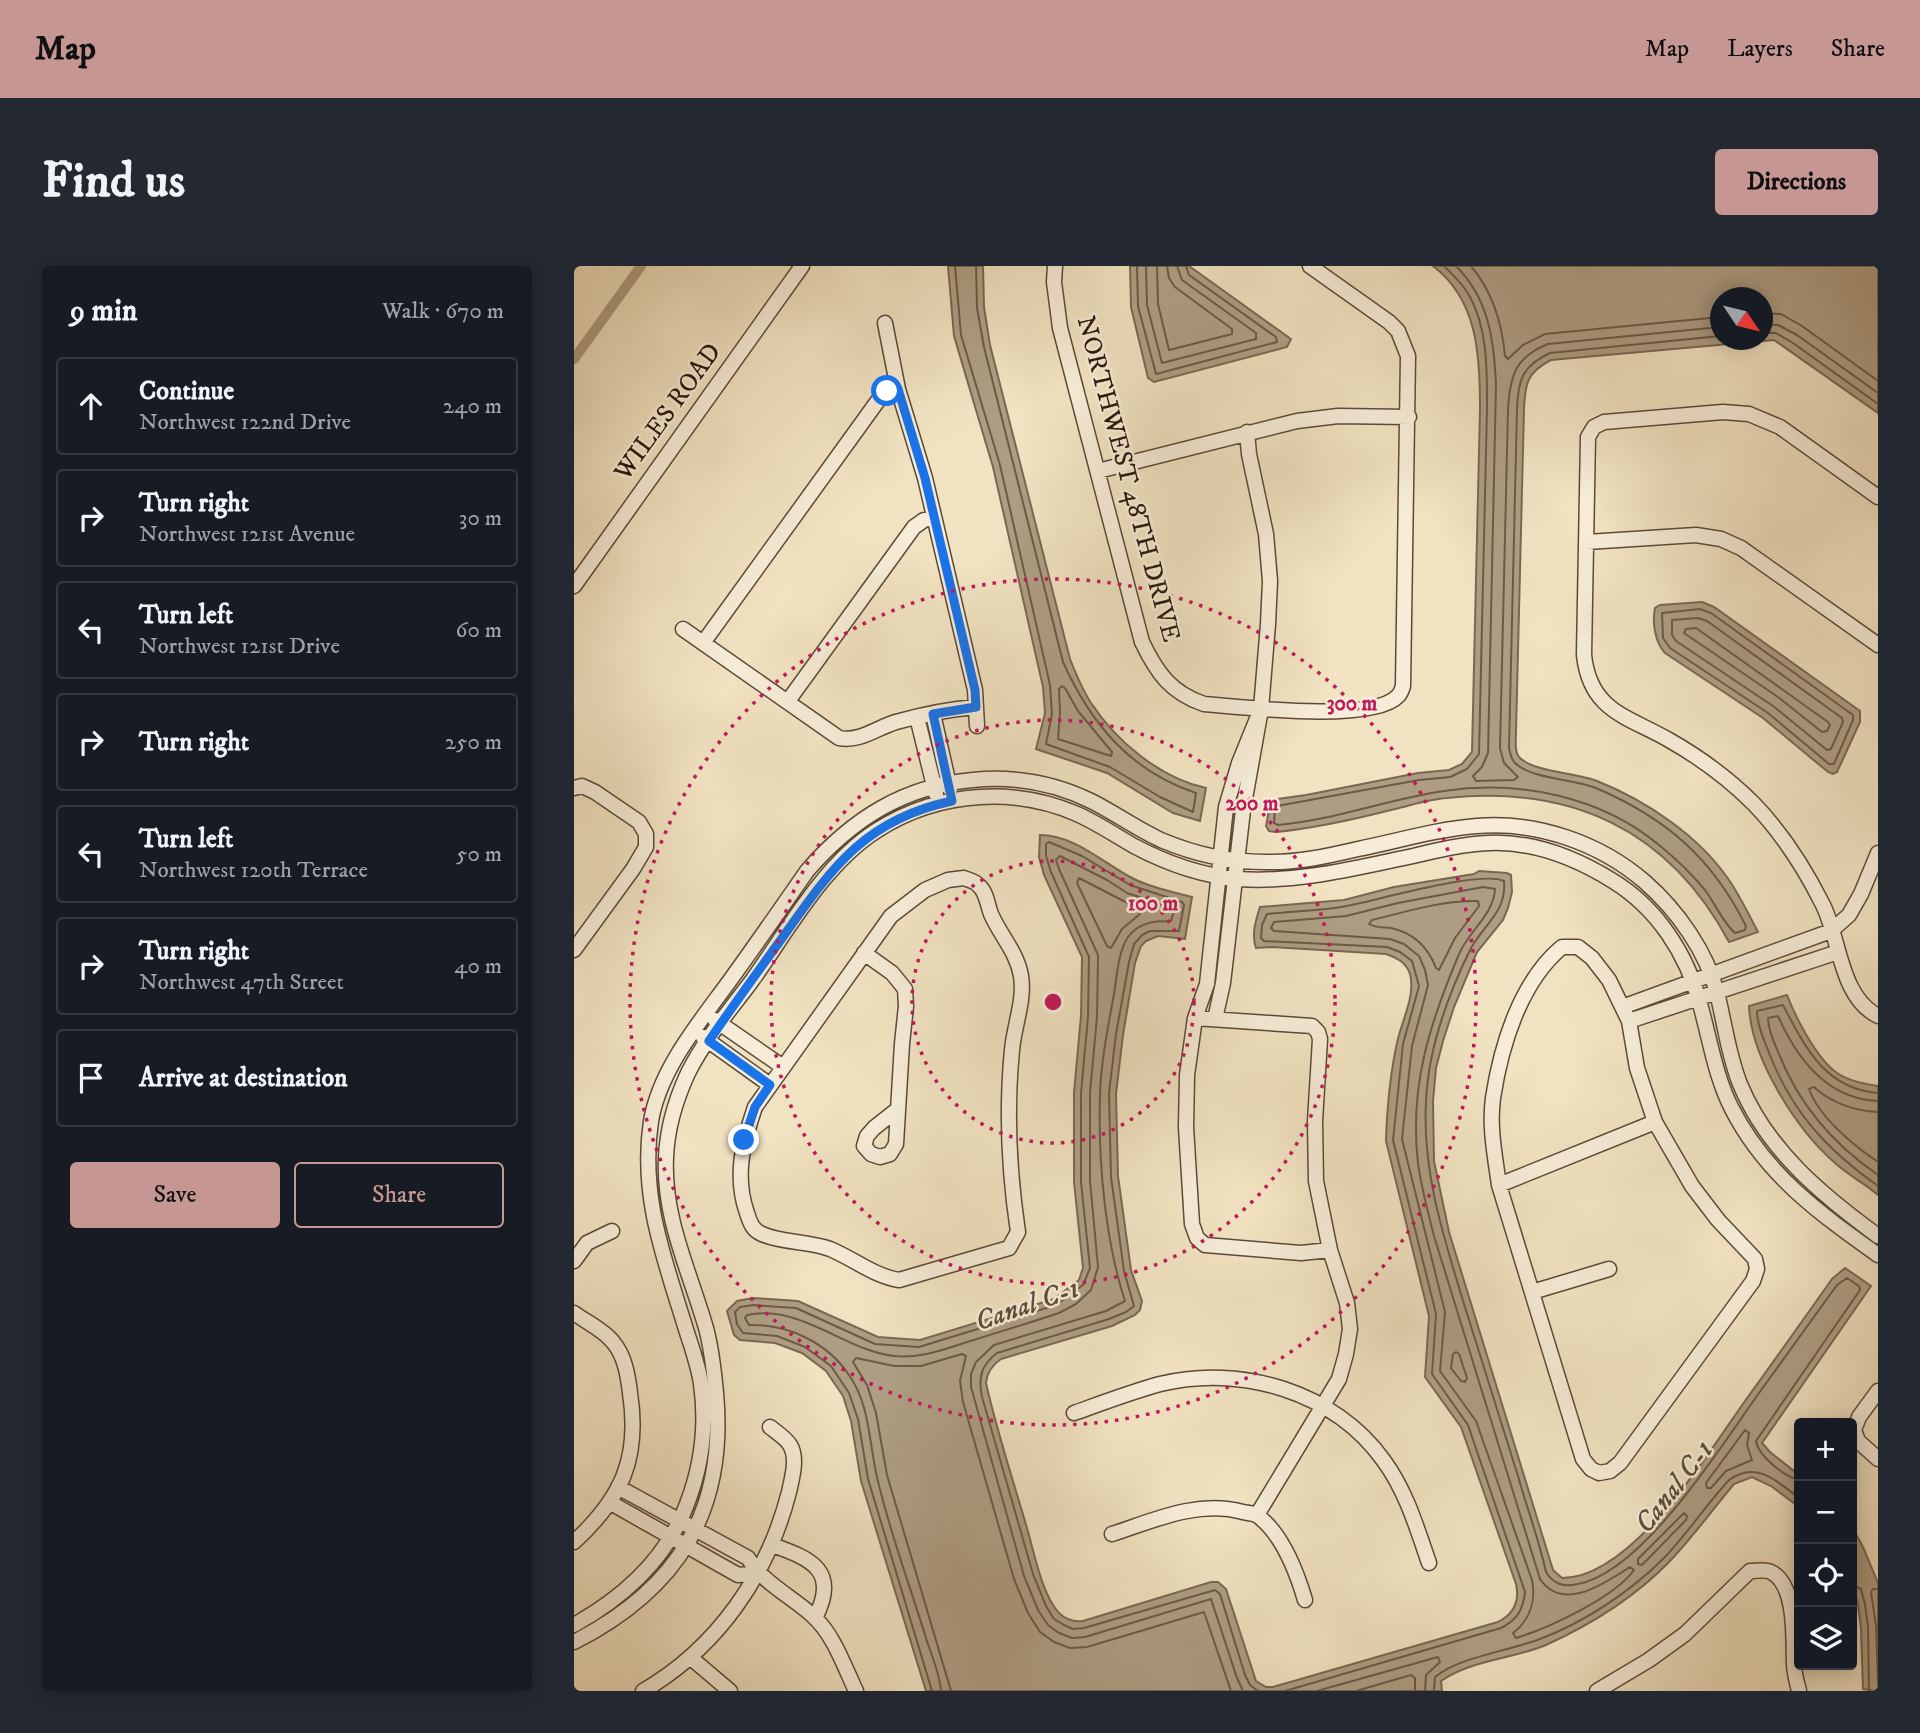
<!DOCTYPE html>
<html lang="en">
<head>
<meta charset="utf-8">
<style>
  :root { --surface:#171b24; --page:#242831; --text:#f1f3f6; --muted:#9ea1a6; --line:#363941; --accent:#c59692 }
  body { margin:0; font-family:"IM FELL DW Pica",serif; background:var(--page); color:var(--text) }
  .controls { position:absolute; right:21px; bottom:21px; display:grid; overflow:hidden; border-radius:7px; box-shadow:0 4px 18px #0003 }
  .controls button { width:63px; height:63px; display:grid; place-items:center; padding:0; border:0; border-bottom:2px solid var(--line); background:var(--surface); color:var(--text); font:35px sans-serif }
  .compass { position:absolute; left:1136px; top:21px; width:63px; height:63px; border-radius:50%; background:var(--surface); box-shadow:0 4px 18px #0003; rotate:125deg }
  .stop { position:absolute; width:21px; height:21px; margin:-16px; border:5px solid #1a73e8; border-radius:50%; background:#fff }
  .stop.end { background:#1a73e8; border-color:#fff; box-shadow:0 2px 7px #0008 }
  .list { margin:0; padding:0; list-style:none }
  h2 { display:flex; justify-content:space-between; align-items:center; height:91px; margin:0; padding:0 28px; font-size:30px }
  h2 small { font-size:23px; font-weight:400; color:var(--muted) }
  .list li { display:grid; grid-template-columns:46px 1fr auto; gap:21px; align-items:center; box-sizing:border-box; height:98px; margin:0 14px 14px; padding:0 14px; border:2px solid var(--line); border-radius:7px }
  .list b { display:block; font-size:26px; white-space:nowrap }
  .list p { margin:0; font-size:23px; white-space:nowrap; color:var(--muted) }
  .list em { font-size:23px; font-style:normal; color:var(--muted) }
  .actions { display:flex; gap:14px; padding:21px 28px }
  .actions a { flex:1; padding:16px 0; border:2px solid var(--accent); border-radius:7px; text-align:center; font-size:24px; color:var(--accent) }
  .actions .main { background:var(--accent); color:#111 }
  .icon { flex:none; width:38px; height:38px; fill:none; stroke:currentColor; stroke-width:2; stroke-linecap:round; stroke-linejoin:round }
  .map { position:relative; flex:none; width:1304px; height:1425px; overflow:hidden; border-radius:7px }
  header { display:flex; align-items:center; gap:42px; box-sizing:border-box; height:98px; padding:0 35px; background:var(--accent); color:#111 }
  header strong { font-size:33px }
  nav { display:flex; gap:38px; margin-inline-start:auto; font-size:24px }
  .intro { display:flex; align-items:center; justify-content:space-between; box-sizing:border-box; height:168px; padding:0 42px }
  h1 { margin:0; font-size:49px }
  .button { padding:18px 32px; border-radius:7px; background:var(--accent); color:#111; font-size:24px; font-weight:700 }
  main { display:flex; gap:42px; padding:0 42px }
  aside { flex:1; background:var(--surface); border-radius:7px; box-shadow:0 4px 18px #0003 }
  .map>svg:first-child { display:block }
</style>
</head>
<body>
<header>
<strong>Map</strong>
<nav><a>Map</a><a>Layers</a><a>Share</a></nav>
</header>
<div class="intro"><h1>Find us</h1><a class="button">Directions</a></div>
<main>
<aside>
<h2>9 min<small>Walk · 670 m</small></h2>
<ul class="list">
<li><svg class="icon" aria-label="ahead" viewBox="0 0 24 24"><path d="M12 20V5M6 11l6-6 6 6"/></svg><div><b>Continue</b><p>Northwest 122nd Drive</p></div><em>240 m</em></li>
<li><svg class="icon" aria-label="right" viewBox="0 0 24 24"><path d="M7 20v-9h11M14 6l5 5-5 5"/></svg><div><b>Turn right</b><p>Northwest 121st Avenue</p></div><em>30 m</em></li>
<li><svg class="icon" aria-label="left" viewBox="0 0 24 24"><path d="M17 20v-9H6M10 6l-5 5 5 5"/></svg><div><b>Turn left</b><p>Northwest 121st Drive</p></div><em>60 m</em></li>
<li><svg class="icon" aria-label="right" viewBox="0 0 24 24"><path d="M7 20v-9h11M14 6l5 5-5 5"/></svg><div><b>Turn right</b></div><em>250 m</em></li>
<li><svg class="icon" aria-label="left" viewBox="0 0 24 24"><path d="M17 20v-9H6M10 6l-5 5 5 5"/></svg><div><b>Turn left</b><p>Northwest 120th Terrace</p></div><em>50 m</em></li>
<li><svg class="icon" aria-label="right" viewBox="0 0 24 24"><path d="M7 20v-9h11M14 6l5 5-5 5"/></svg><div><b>Turn right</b><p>Northwest 47th Street</p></div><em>40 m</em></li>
<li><svg class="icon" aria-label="arrive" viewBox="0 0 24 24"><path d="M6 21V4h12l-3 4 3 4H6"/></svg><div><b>Arrive at destination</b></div></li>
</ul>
<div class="actions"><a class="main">Save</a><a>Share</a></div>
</aside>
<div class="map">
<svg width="1304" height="1425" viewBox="0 0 1304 1425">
  <rect width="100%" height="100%" fill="#f1e2c1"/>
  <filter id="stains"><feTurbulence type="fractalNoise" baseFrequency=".00286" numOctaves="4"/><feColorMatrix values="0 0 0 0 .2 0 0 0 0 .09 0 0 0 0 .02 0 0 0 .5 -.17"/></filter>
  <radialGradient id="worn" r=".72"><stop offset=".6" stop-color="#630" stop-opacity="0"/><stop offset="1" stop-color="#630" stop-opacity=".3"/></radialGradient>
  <path fill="#ae9d83" stroke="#7a6753" stroke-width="2" fill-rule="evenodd" d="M 374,0 L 409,0 L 410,41 L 416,79 L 496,393 C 502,408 508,423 517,437 C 543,476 586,512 632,522 L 626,555 L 599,547 L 533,507 L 462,483 L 471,447 L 469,421 L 419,201 L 380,70 Z
    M 556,0 L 615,0 L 717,73 L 713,81 L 580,116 L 574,112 L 557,41 Z
    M 859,0 L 1304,0 L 1304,147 L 1200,74 L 977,94 C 953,106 951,118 950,143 L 942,466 C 942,474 940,486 946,492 C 960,506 1004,507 1023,515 C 1073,535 1125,570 1155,614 C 1166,630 1175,649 1184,666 L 1155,676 C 1095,564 998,519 873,532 C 856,533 838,539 821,543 C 782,553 743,562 702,566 L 695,565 L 692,560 L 697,534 L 732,529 L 844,507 L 875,504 L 888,498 L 898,486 L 906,142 C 906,90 904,34 859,0 ZM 1146,32 L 1188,32 L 1188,74 L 1146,74 Z
    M 1128,336 L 1140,341 L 1286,445 L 1286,456 L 1263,506 L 1259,508 L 1254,506 L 1189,452 L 1091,387 C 1081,376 1078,357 1081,342 L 1086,339 Z
    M 466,569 C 501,569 530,598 560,613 C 578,622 599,626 618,631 L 611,673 L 584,670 L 572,675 L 567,680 L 561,697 L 549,769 L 542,828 L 544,910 L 557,1004 L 568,1035 L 566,1044 L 561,1049 L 538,1060 L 427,1093 C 418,1099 413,1107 412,1117 C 423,1166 439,1214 453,1262 C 460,1286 468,1329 485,1347 C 492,1354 500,1356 509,1355 L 637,1316 L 644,1316 L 652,1323 L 682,1415 L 692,1421 L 699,1421 L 924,1356 C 940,1348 946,1336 942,1318 L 887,1161 L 851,1111 L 855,1050 L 812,875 C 813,843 816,809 823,777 C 827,756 842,730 836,708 C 832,696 823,692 812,688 L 698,681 L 682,682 C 677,668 682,654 686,641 L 770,634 L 820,621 L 900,608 L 905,605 L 933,607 L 937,609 L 938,626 L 934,642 L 929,654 L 903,686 L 880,741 L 869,775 L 862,802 L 859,835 L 860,895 L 875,966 L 979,1304 L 988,1312 C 1058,1312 1134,1187 1171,1135 C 1200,1095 1229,1054 1258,1013 L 1271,1002 L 1297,1020 L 1188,1177 L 1196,1186 L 1225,1209 L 1225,1241 L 1197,1220 L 1178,1211 L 1160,1218 C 1138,1244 1119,1271 1095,1296 C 1061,1331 1016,1359 972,1379 C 938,1393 897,1394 867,1415 L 868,1425 L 352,1425 L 287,1215 L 277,1155 L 269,1130 L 252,1105 L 228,1087 L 201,1077 L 166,1074 L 160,1069 L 153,1045 L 163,1035 L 179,1032 L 224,1035 L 304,1071 L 346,1074 L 480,1033 L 505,1014 L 509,1002 L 500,916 L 500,827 L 507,750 L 508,691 L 470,609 L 465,591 Z
    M 1213,729 C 1222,752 1242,792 1263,807 C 1275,815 1290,818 1304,820 L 1304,929 C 1290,917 1274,909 1261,897 C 1222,863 1177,792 1175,740 Z
    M 1278,1261 L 1289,1281 L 1304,1317 L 1304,1425 L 1289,1423 L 1287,1362 L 1284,1339 L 1278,1315 Z"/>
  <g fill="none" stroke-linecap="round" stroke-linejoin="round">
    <path stroke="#6c5a46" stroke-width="2" d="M 381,0 L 387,69 L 426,199 L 476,419 L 478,448 L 472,478 L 536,501 L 586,531 L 619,546 L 622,527 C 556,505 517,458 489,396 L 410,81 L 403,42 L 402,0
      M 563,0 L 564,40 L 582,108 L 703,76 L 702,71 L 615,9 L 612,0
      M 572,0 L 573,39 L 588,97 L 682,73 L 682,67 L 608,14 L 603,0
      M 583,0 L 584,38 L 595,84 L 658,68 L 658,63 L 601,21 L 595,12 L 593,0
      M 870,0 C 879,9 889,18 895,29 C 914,63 913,104 913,142 L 905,488 L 893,503 L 876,511 L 845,514 L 703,540 L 701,543 L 700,557 L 704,559 C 761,554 814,533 870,525 C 945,514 1026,530 1085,579 C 1101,592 1117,607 1131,624 C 1140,636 1150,658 1161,667 L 1171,664 L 1172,660 C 1138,592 1092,552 1022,522 C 1000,513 957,513 941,497 C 937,493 936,487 935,482 L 943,143 C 944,114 948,100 976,87 L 1146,70
      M 882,0 C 915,33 920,74 922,119 L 914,487 L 908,501 L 899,510 L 902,515 L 940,514 L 944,511 L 930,497 L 926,482 L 934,143 C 936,110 941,91 974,78 L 1146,61
      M 897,0 C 919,26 928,57 931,90 L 934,93 L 949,79 L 971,68 L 1146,51
      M 1188,47 L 1207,48 L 1228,60 L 1304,115
      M 1188,58 L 1204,59 L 1223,69 L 1304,127
      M 1188,67 L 1202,67 L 1219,77 L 1304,138
      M 1126,343 L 1137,347 L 1279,449 L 1279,454 L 1260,498 L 1255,498 L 1194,447 L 1096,382 L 1089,372 L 1088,347 Z
      M 1124,352 L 1133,355 L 1268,452 L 1269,456 L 1257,483 L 1253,484 L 1199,440 L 1102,375 L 1098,369 L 1098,354 Z
      M 1122,362 L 1254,456 L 1256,459 L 1253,465 L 1248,466 L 1204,431 L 1110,367 L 1112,363 Z
      M 488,420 L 491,422 L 504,445 L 538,486 L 537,490 L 484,473 L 486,447 L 485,423 Z
      M 505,612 L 567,644 L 566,648 L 548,663 L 537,682 L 533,680 L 503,617 Z
      M 909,621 L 921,623 C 920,648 895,665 885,688 C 856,757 835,820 844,897 C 847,921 854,946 860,970 L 966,1313 C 989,1347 1031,1317 1056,1301 L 1060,1304 C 1041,1331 975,1362 942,1372 L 939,1367 C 956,1354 962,1335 958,1314 L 902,1155 L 866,1105 L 871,1046 L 828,873 L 838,780 L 854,719 L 851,704 L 845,690 L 830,678 L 816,673 L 700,665 L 697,662 L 700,656 L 772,650 L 824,637 Z
      M 904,635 L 905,640 L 881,672 L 865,704 L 862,702 C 854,681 840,667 817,662 C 809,661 802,662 795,658 L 798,654 C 831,646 869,634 904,635 Z
      M 1304,827 C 1251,823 1231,781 1209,739 L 1183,745 C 1183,759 1190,774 1195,787 C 1218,846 1253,884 1304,920
      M 1304,835 C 1254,833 1223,793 1204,750 L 1194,752 C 1194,764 1200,776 1205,788 C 1225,839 1259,878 1304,909
      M 1304,846 C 1281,845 1257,837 1240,821 L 1235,823 C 1245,851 1280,880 1304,896
      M 882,1086 L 885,1088 L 893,1112 L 891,1116 L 887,1115 L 877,1102 L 879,1088 Z
      M 1171,1164 L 1175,1167 L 1173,1179 L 1178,1194 L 1152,1205 L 1137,1222 L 1133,1222 L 1132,1217 Z
      M 1110,1247 L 1113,1250 L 1112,1254 L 1068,1299 L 1064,1298 L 1064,1293 Z
      M 1278,1319 L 1287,1323 L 1291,1338 L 1294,1361 L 1295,1425
      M 1304,1323 L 1299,1323 L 1297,1326 L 1302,1360 L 1304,1418
      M 358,1425 L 294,1213 L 284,1153 L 275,1127 L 257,1100 L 231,1081 L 203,1070 L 169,1067 L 163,1058 L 161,1046 L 166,1041 L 179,1039 L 222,1042 L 301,1078 L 345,1081 L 482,1039 L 509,1019 L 516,1002 L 507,916 L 507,827 L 514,751 L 515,691 L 477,606 L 472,590 L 472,578 L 475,576 L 508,590 L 556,619 L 608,636 L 610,639 L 605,665 L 576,665 L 568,669 L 560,678 L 555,696 L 542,768 L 535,827 L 537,911 L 550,1005 L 560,1040 L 552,1046 L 535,1053 L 423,1087 C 407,1099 404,1112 408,1131 L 459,1308 L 472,1340 L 480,1353 L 490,1359 L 499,1363 L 510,1362 L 641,1324 L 646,1328 L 671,1409 L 676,1419 L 684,1425
      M 367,1425 C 366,1407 356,1386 351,1369 C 335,1317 315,1264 303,1211 C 295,1177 296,1139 275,1109 C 253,1076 213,1058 175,1059 L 171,1052 L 173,1049 C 227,1038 269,1084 320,1090 C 349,1093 376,1081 403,1073 C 431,1064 458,1056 485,1047 L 502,1038 L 517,1024 L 524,1001 L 516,915 L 516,827 L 523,751 L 524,689 L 485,603 L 482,594 L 486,590 L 533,614 L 553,627 L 598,642 L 600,645 L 597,655 C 581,655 565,656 554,671 C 544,686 543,710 540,728 C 534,761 527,795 526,829 C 524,894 531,974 551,1035 L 532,1045 L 420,1079 L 402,1096 L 397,1108 L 397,1121 L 450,1310 L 464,1344 L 474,1359 L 485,1367 L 498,1372 L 511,1371 L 637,1333 L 663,1412 L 669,1425
      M 377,1425 L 313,1209 L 302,1147 L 293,1119 L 279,1096 L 282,1092 L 320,1100 L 347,1100 L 388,1088 L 392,1090 L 386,1115 L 389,1136 L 440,1313 L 454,1347 L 466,1366 L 480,1376 L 496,1382 L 513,1381 L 630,1346 L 657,1425
      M 711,1425 L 927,1362 C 943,1354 949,1344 951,1326 L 894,1159 L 858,1108 L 862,1048 L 819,874 L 829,778 L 845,720 L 838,695 L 826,686 L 813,681 L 690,675 L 687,672 L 688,659 L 693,648 C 719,645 747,645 773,640 C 804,634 907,604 930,615 C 933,646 909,659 896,684 C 873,731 854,784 852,836 C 848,906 870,972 890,1038 C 908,1095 926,1152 944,1210 C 953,1242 965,1274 972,1306 C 980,1319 990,1321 1004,1318 C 1069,1306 1147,1180 1185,1127 C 1211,1091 1237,1055 1263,1019 L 1273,1012 L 1285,1020 L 1286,1024 L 1182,1175 C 1184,1190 1211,1211 1225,1214
      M 743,1425 L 864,1391 L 866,1396 L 852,1409 L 851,1425
      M 782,1425 L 837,1409 L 841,1412 L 841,1425
      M 860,1425 L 861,1411 C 885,1391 935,1385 966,1373 C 1011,1356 1056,1326 1090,1292 C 1114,1267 1132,1239 1155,1214 C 1182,1194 1203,1215 1225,1232"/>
    <path stroke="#ae9d83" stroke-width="10" d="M 0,93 L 67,0"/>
    <g stroke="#5c4a38" stroke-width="17">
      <path id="minor" d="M 481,0 L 480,16 L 486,62 L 568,376 C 583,407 597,427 630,438 C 668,441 799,457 824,430 C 827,427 828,423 829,420 L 834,90 L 824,65 L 815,56 L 736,0
        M 311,57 L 324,123 L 351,212 L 401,424 L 403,460
        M 524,205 L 723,155 L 764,150 L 835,151
        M 1304,231 L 1206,161 L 1175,148 L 1149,146 L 1030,156 L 1020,161 L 1014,171 L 1010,389 C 1016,445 1053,450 1095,474 C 1125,491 1155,513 1180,538 C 1208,567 1231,603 1249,639 C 1266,673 1266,731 1304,750
        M 1013,276 L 1122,269 L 1147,273 L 1167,282 L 1304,379
        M 0,320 L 228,0
        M 109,363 L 265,472 C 286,476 302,462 322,456 C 347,449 375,443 402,441
        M 129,377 L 303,136 L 313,125 L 324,123
        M 214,435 L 340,261 L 350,254 L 359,252
        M 687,443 L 665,497 L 652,541 L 633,718 L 621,752 L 613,809 L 612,861 L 618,958 L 623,972 L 631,979 L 727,987 L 756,984
        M 359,448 L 376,523
        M 343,451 L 362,528
        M 0,522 L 8,520 L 21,526 L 65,556 L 72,568 L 72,581 L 59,603 L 0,684
        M 390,612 C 394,614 401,615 404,619 C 413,626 413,638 417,648 C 426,669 443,686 447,710 C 451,734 440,760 438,784 C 432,845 435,906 444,966 L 435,982 L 325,1014 C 300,1010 280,993 256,983 C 235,975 207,977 188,968 C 178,964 176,956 173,947 C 160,910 169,876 181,841 L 317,650 L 351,624 L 374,614 Z
        M 988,681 L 1004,681 L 1018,692 L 1035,714 L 1055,755 L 1063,802 L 1081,856 L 1118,920 L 1144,954 L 1181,993 L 1183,1003 L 1179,1015 L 1046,1197 L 1036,1205 L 1025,1207 L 1017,1203 L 1009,1193 L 925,919 C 921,890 915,861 919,832 C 927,780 946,716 988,681 Z
        M 290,687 L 318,707 L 331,723 L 332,740 L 328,778 L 322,878 L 316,888 L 306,891 L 297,888 L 290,880 L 293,870 L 300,862 L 324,843
        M 1048,741 L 1257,665 L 1275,649 L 1287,628 L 1304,587
        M 621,752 L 738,760 L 744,766 L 746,773 L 741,855 L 742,915 L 756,984 L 773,1037 L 776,1063 L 772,1088 L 765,1113 L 683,1249
        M 641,753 L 649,717 L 669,544 L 687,443 L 694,358 L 696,315 L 692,268 L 675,188 L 673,166
        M 141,754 L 209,801
        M 1055,755 L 1264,686
        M 129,771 L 196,819
        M 925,919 L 1081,856
        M 0,995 L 13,977 L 38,965
        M 958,1026 L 1035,1003
        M 0,1047 C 12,1056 30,1064 39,1076 C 51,1090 54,1110 56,1127 C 66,1192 48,1232 0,1276
        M 1304,1125 L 1285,1151 L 1280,1164 L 1284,1175 L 1304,1193
        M 500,1147 C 528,1137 557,1126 586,1118 C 667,1098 761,1126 810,1195 C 832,1225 843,1262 855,1297
        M 44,1221 L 174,1292 C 189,1317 217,1330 239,1350 C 260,1369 270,1400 282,1425
        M 37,1237 L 164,1309 L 183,1307
        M 538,1268 C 581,1254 623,1234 669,1246 C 673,1247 680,1247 684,1250 C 708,1268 723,1307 731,1334
        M 198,1279 C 239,1293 265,1306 241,1352
        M 0,1359 C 50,1331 93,1292 113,1238 C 128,1199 133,1160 127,1118 C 124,1097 116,1077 110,1057 C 89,989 66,928 77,855 C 86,802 126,756 157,713 C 183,677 208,641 233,605 C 278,553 330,520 399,514 C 439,510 480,517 517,535 C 541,547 563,563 587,574 C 620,588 656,596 692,596 C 723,597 754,590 784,583 C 824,575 863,563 903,560 C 963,555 1026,577 1071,616 C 1103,644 1133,686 1143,727 C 1151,758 1154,788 1166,818 C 1193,884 1248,929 1304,970
        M 0,1376 C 104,1323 153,1245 142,1127 C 140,1105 138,1084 132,1062 C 116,1006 89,952 92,892 C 93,863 102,833 114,807 C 130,775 155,745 177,716 C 213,666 249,599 302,565 C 333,545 370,533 406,531 C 439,529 473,535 503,548 C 523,557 541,569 560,580 C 592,597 629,610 665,613 C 724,617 781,602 839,590 C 864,584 889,578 915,577 C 959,575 1002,592 1039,615 C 1083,642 1113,688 1126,738 C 1136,773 1141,810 1158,843 C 1192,909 1245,947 1304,989
        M 117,1392 L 156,1425
        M 69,1425 C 143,1382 194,1309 215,1226 C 218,1212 224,1192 216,1179 C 212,1172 202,1166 196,1161
        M 1023,1425 L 1075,1394 L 1111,1368 L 1176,1305 C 1182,1305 1192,1303 1197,1306 C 1223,1319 1219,1374 1220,1398 C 1220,1407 1223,1416 1225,1425"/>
    </g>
    <use href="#minor" stroke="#f6ecd7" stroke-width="14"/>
  </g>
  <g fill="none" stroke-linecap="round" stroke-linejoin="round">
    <path stroke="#1a73e8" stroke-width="9" d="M 170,874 L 181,841 L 196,819 L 135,775 C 158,741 182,708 206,675 C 256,605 288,554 378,535 L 359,448 L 402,441 L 401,424 L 351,212 L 324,123 L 313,125"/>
  </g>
  <g fill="none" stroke="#c2185b" stroke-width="3.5" stroke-dasharray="3.5 7">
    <circle cx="479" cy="736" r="141"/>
    <circle cx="479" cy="736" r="282"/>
    <circle cx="479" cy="736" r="423"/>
  </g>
  <g text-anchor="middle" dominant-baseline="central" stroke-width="5" stroke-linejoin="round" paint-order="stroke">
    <g font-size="26" fill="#2b170a" stroke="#f6ecd7">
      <text transform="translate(94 146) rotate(-54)">WILES ROAD</text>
      <text transform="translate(554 213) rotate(75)">NORTHWEST 48TH DRIVE</text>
    </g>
    <g font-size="28" font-style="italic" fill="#5f4d3a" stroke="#f6ecd7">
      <text transform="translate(453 1039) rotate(-19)">Canal C-1</text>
      <text transform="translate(1100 1221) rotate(-52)">Canal C-1</text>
    </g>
  </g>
  <circle cx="479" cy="736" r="10" fill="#c2185b" stroke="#f6ecd7" stroke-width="3.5"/>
  <g font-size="21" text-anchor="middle" font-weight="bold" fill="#c2185b" stroke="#f6ecd7" stroke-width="5" stroke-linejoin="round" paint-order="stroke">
    <text x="778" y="444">300 m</text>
    <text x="678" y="544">200 m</text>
    <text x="579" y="644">100 m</text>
  </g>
  <rect width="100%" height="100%" filter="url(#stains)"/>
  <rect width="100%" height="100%" fill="url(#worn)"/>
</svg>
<div class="controls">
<button>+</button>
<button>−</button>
<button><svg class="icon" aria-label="locate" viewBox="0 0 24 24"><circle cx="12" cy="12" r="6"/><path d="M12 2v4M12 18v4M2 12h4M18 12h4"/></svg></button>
<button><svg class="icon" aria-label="layers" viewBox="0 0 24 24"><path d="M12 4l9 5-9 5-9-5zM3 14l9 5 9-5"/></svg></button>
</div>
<svg class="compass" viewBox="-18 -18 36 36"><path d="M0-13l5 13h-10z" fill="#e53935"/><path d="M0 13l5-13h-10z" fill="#9ea1a6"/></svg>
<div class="stop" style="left:313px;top:125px"></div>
<div class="stop end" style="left:170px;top:874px"></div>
</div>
</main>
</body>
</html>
